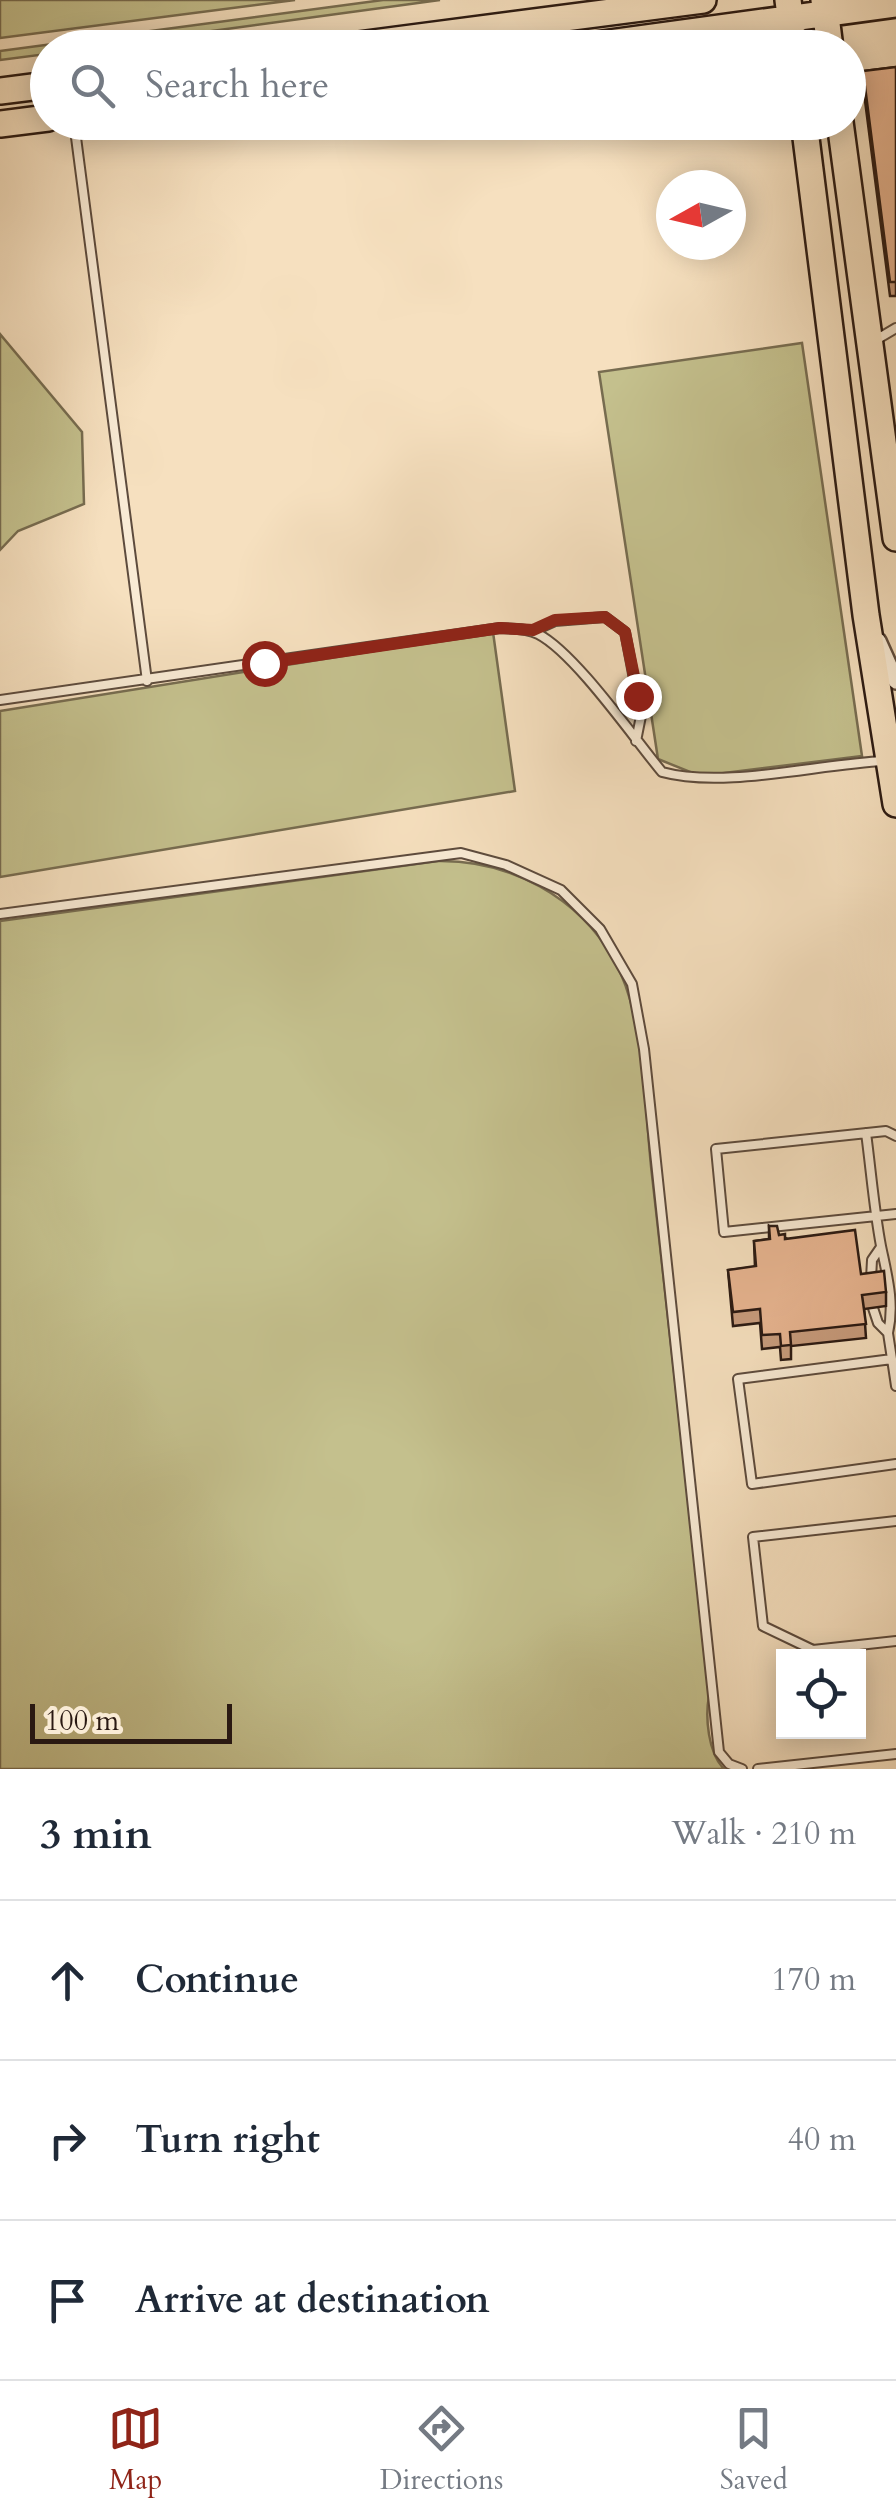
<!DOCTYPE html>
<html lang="en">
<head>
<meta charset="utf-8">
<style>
  :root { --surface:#fff; --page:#f2f2f3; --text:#1f2937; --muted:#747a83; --line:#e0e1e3; --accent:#8f2418 }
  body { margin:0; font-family:Cardo,serif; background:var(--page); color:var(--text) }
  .controls { position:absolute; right:30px; bottom:30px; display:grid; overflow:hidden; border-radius:0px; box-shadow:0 5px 25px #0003 }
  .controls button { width:90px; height:90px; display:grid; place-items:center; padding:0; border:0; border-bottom:2px solid var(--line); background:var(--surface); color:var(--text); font:50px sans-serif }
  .compass { position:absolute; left:656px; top:170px; width:90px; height:90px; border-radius:50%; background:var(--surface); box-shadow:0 5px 25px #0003; rotate:262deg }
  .scale { position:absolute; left:30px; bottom:25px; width:202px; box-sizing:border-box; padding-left:10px; border:5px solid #2a1912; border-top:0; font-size:28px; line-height:35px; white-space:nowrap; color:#2a1912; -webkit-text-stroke:8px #f9ebd5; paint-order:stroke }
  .stop { position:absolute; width:30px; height:30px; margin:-22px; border:8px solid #8f2418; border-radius:50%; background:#fff }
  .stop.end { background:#8f2418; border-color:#fff; box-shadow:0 2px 10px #0008 }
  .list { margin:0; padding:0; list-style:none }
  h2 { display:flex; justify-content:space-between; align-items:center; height:130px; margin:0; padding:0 40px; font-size:42px }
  h2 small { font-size:32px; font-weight:400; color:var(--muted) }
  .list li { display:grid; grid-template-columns:65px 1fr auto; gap:30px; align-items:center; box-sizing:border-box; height:160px; padding:0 40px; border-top:2px solid var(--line) }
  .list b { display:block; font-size:38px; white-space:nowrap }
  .list em { font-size:32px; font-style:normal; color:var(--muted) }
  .icon { flex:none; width:55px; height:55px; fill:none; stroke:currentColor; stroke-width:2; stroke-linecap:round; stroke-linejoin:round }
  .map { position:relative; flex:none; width:896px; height:1769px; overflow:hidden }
  .search { position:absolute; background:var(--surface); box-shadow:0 5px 25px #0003; left:30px; right:30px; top:30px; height:110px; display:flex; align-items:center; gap:25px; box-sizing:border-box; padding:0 35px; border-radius:55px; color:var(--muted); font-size:38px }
  .sheet { height:610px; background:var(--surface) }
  nav { display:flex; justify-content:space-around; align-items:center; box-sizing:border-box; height:140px; border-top:2px solid var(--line); background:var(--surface); font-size:28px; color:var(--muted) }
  nav a { display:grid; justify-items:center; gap:5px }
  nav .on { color:var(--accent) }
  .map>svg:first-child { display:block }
</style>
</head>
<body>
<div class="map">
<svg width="896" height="1769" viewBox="0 0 896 1769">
  <rect width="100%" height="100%" fill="#f6e0bf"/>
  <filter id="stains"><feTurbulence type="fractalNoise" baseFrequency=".002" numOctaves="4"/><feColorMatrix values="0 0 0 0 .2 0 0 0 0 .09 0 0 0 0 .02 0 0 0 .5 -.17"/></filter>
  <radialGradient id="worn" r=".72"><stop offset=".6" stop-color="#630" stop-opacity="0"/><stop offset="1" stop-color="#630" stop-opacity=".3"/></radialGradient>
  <path fill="#c4c08d" stroke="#776c50" stroke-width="2.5" d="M 0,0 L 295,0 L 0,38 Z
    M 383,0 L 440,0 L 94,47 L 48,48 L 47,54 L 0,60 L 0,51 Z
    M 0,334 L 82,432 L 84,504 L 18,531 L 0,550 Z
    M 802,343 L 862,756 L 700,776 L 658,759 L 599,372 Z
    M 493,632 L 515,791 L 0,877 L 0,711 Z
    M 438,861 C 510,860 579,897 614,960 C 647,1019 644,1109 652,1175 C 672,1349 691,1522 709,1696 C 705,1717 708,1753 724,1769 L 0,1769 L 0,921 Z"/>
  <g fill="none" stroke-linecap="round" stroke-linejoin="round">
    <g stroke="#5d4b3d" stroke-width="12">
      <path id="lane" d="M 74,122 L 147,681
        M 874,341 L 896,328
        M 533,631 L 555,621 L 605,617 L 625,632 L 641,716 L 636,741
        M 0,700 L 500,628 C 512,629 527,628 538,634 C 575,653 633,737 662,772 C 724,789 818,764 884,761
        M 0,914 L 461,853 L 506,865 L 561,890 L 600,929 L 632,984 L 644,1049 L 719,1752 L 729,1764 L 742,1769
        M 866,1133 C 871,1170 874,1209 881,1246 C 887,1275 895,1303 888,1333
        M 896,1136 L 886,1131 L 716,1149 L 724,1232 L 896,1214
        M 871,1279 L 872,1260 L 881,1247
        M 873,1308 L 878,1323 L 888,1333 L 892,1359
        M 896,1386 L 892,1359 L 738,1379 L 752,1484 L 896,1464
        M 896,1521 L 753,1537 L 763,1626 L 813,1650 L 896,1641
        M 758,1769 L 896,1754"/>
    </g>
    <g stroke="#5d4b3d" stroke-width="20">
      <path id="street" d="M 878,641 L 896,681"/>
    </g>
    <g stroke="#2a1912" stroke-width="30">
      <path id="primary" d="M 788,0 L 794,48
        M 824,0 L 830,48
        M 335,48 L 703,0
        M 573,48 L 896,4
        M 0,91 L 48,85
        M 804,122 L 866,615 L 896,804
        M 840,122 L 896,538
        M 0,124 L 48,118"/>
    </g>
    <use href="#lane" stroke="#f9ebd5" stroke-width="8"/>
    <use href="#street" stroke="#f9ebd5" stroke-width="15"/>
    <use href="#primary" stroke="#f6e0bf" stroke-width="25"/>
  </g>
  <path fill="#c89c7d" stroke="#2a1912" stroke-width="2.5" d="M 896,67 L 896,296 L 890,296 L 863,85 L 863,71 Z
    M 769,1226 L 779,1235 L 861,1274 L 886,1292 L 886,1306 L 864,1309 L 866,1338 L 791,1346 L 791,1359 L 781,1360 L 780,1347 L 762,1349 L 760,1323 L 733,1326 L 728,1270 L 755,1267 L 754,1241 L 769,1239 Z"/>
  <path fill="#e8b591" stroke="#2a1912" stroke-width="2.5" d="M 896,67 L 896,282 L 890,282 L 863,71 Z
    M 769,1226 L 777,1226 L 779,1235 L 785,1234 L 785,1239 L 855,1230 L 861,1274 L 884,1271 L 886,1292 L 862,1295 L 866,1324 L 790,1332 L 791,1345 L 781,1346 L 780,1334 L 762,1335 L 760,1309 L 733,1312 L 728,1270 L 756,1266 L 754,1241 L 770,1239 Z"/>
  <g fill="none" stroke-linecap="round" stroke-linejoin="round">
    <path stroke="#8f2418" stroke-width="12" d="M 264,663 L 500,628 L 533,630 L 555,620 L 605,617 L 625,632 L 638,696"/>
  </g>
  <rect width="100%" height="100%" filter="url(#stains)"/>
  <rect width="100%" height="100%" fill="url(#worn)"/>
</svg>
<div class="controls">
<button><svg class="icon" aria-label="locate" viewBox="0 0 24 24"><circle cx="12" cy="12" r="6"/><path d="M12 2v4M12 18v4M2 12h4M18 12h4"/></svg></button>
</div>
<svg class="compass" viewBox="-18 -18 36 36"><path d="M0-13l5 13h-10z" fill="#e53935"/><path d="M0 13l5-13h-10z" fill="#747a83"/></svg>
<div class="scale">100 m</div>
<div class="stop" style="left:264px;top:663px"></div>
<div class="stop end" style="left:638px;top:696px"></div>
<div class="search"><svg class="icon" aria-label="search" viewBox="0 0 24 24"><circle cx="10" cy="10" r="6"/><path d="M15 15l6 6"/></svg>Search here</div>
</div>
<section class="sheet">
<h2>3 min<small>Walk · 210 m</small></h2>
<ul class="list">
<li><svg class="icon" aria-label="ahead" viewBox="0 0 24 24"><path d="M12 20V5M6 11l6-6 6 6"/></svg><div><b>Continue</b></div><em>170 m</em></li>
<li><svg class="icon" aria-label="right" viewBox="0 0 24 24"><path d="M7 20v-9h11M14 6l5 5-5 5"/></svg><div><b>Turn right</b></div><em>40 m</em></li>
<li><svg class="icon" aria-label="arrive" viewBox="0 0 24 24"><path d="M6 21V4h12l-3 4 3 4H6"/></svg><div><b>Arrive at destination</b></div></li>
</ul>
</section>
<nav>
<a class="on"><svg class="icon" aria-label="map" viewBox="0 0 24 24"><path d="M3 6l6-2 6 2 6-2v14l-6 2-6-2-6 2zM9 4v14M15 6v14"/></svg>Map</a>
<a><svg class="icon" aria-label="directions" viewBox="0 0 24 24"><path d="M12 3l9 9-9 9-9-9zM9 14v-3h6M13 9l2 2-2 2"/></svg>Directions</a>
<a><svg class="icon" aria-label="saved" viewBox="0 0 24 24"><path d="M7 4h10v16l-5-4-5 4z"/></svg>Saved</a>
</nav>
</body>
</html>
